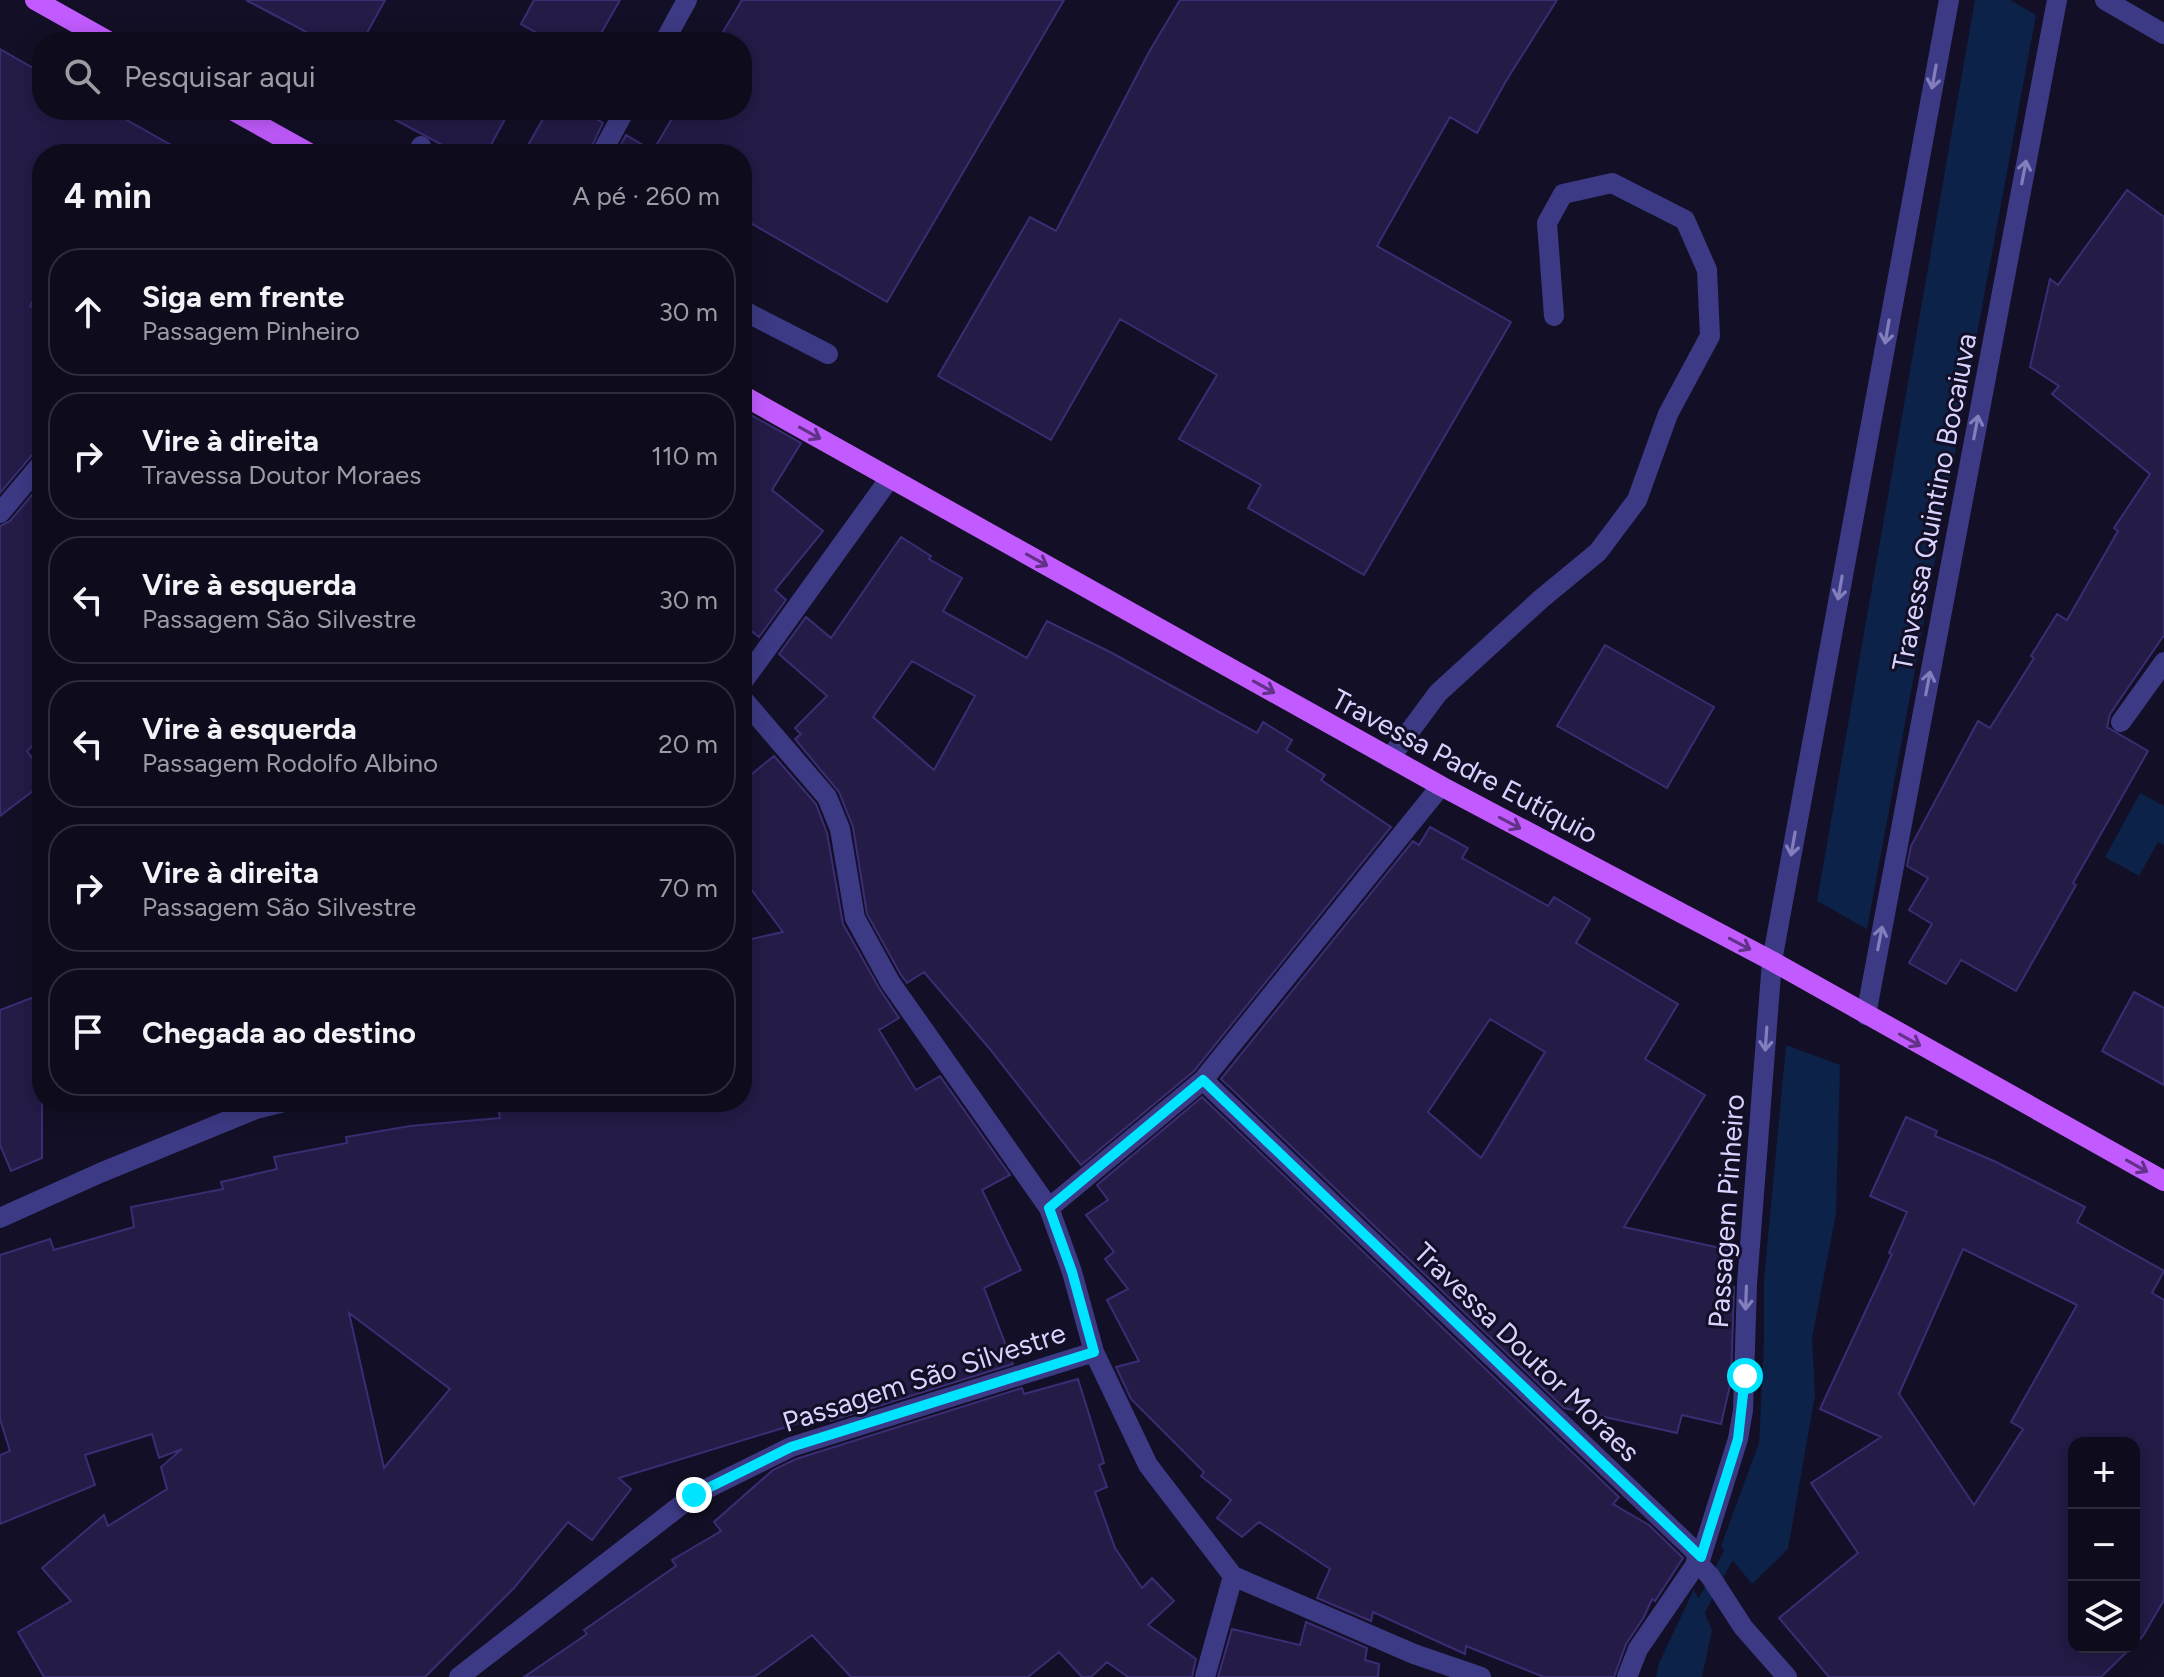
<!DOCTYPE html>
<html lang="pt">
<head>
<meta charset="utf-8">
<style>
  :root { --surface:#0e0b1c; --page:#1c1929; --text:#f1f3f6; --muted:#9b9ba3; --line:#2e2b3b }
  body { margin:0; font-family:Figtree,sans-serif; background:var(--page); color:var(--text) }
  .controls { position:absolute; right:24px; bottom:24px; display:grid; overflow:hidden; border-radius:16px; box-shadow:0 4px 20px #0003 }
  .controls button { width:72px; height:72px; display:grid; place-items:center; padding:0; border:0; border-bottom:2px solid var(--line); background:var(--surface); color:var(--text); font:40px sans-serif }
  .stop { position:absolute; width:24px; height:24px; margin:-18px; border:6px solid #00e5ff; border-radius:50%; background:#fff }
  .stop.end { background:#00e5ff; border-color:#fff; box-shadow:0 2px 8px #0008 }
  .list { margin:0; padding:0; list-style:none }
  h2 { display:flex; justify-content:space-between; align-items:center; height:104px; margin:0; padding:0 32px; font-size:34px }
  h2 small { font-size:26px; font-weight:400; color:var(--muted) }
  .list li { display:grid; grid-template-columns:52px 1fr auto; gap:24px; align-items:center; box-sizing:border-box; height:128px; margin:0 16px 16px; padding:0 16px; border:2px solid var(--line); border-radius:32px }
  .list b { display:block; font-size:30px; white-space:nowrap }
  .list p { margin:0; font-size:26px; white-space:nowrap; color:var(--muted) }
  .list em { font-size:26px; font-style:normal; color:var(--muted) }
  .icon { flex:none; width:44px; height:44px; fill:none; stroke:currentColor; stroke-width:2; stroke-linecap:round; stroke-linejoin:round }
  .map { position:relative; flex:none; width:2164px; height:1677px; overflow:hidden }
  .search { position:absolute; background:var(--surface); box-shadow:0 4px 20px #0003; left:32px; top:32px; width:720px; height:88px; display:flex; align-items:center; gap:20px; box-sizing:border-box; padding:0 28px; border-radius:32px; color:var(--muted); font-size:30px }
  .panel { position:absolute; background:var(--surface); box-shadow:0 4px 20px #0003; left:32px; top:144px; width:720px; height:968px; border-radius:32px }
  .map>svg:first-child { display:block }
</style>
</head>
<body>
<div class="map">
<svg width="2164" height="1677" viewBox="0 0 2164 1677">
  <rect width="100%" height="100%" fill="#130f26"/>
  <path fill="#0c2248" d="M 1975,0 L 2010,0 L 2036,15 L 1867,929 L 1817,901 Z
    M 2140,793 L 2164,806 L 2164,845 L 2158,842 L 2139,876 L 2105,857 Z
    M 1786,1045 L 1840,1065 L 1836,1214 L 1812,1338 L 1815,1395 L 1788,1549 L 1752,1584 L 1721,1546 L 1759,1443 L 1764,1342 L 1764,1280 Z
    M 1694,1589 L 1712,1630 L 1702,1677 L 1656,1677 L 1659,1663 Z"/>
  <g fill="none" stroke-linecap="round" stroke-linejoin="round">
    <path stroke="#0c2248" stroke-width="12" d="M 1694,1620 L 1736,1541"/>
  </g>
  <path fill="#241b47" stroke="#3b2d73" stroke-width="2" fill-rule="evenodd" d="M 246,0 L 385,0 L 362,42 L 325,42 Z
    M 534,0 L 620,0 L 596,42 L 553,42 L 521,24 Z
    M 742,0 L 1064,0 L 887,302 L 742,218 L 742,154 L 616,154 L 626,135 L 653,151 L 677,110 L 742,110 L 742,42 L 717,42 Z
    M 1180,0 L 1557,0 L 1506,81 L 1477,133 L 1450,117 L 1377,246 L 1511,322 L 1364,575 L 1248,508 L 1261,485 L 1179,439 L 1217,375 L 1120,319 L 1051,440 L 938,376 L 1030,217 L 1056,231 L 1149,52 Z
    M 0,49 L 42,73 L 42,110 L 109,110 L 187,154 L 42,154 L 42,285 L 30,306 L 42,314 L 42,450 L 32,455 L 0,493 Z
    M 377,110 L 510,110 L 486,154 L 459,154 Z
    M 548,110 L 581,110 L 603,123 L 588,154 L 523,154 Z
    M 2127,190 L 2164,217 L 2164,635 L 2110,714 L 2107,727 L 2148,751 L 2073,883 L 2076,885 L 2016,991 L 1961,960 L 1946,984 L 1909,963 L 1932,924 L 1909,910 L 1928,878 L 1907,866 L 1911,846 L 1978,721 L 1990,728 L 2034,658 L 2031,656 L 2057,614 L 2067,620 L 2118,531 L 2114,528 L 2150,474 L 2052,394 L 2059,386 L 2030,367 L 2050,279 L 2058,285 Z
    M 742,410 L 801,443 L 772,490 L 823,531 L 775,590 L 786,600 L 759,637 L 745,626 L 742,630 Z
    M 42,483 L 42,737 L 27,751 L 42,771 L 42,784 L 0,816 L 0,526 L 10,521 Z
    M 901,537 L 931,556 L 929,559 L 962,578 L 943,611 L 1027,658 L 1047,621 L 1112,653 L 1257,733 L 1263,722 L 1292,740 L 1286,750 L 1325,775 L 1321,780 L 1391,827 L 1194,1071 L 1081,1165 L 989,1048 L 924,972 L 907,983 L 901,975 L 867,914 L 853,827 L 839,792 L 795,739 L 801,734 L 795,728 L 827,696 L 779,654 L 806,617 L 831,638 ZM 912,661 L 975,696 L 934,770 L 873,717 Z
    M 1605,645 L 1714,707 L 1667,788 L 1557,726 Z
    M 774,756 L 816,804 L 827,833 L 843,924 L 879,988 L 899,1018 L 879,1030 L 916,1090 L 940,1076 L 1010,1175 L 982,1190 L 1021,1270 L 984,1288 L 1013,1364 L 830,1421 L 842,1410 L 619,1478 L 631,1489 L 592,1540 L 568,1522 L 514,1588 L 425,1677 L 44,1677 L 18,1632 L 71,1601 L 42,1568 L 104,1515 L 108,1526 L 167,1489 L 161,1467 L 182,1449 L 159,1458 L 152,1434 L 85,1455 L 95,1485 L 0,1524 L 0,1455 L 10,1451 L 0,1419 L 0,1255 L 50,1239 L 54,1250 L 134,1227 L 131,1207 L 223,1189 L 221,1182 L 277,1169 L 274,1157 L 347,1143 L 346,1137 L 410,1126 L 500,1118 L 497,1102 L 742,1102 L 742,941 L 783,932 L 742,877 L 742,782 ZM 349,1313 L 450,1389 L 384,1468 Z
    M 1430,827 L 1468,848 L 1462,858 L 1548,906 L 1554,897 L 1590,919 L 1576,943 L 1678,1004 L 1645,1059 L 1705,1095 L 1624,1227 L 1734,1251 L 1726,1287 L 1734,1287 L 1731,1381 L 1721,1424 L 1682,1415 L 1677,1433 L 1564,1408 L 1221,1079 L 1413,841 L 1419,845 ZM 1490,1019 L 1545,1052 L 1481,1158 L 1428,1112 Z
    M 2134,992 L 2164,1008 L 2164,1085 L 2102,1051 Z
    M 42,994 L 42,1158 L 11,1171 L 0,1145 L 0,1010 Z
    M 1202,1097 L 1619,1497 L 1613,1504 L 1649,1525 L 1683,1558 L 1655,1601 L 1652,1599 L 1644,1617 L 1626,1644 L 1614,1677 L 1544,1677 L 1466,1646 L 1465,1654 L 1373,1612 L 1371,1621 L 1317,1598 L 1330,1569 L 1259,1522 L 1242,1537 L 1217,1518 L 1231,1500 L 1201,1476 L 1204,1472 L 1131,1399 L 1116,1367 L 1139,1361 L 1107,1300 L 1128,1289 L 1105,1259 L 1114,1252 L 1086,1215 L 1108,1200 L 1097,1185 Z
    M 1906,1117 L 1937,1131 L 1935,1136 L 1994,1161 L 2085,1207 L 2077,1222 L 2164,1271 L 2152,1293 L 2164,1300 L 2164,1600 L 2143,1636 L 2134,1645 L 2134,1443 L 2074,1443 L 2074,1647 L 2132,1647 L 2101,1677 L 1829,1677 L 1779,1618 L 1858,1553 L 1811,1483 L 1881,1437 L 1820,1409 L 1892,1254 L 1889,1253 L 1907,1212 L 1870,1196 ZM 1963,1249 L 2077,1305 L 2011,1422 L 2023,1429 L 1974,1505 L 1899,1394 Z
    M 1078,1379 L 1104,1463 L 1099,1465 L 1107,1487 L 1095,1492 L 1115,1548 L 1142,1588 L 1152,1578 L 1174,1601 L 1148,1625 L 1196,1659 L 1192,1677 L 1128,1677 L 1107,1662 L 1091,1677 L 1082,1677 L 1059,1652 L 1028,1677 L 851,1677 L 812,1635 L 754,1677 L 524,1677 L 587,1634 L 584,1630 L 676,1566 L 672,1560 L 721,1531 L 714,1522 L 773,1470 L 796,1459 L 1022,1388 L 1024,1394 Z
    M 1306,1622 L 1367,1648 L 1365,1660 L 1379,1664 L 1378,1677 L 1218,1677 L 1232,1629 L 1300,1645 Z"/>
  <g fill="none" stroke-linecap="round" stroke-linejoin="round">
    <path stroke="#3d3a85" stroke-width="20" d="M 2105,0 L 2164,34
      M 664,42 L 687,0
      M 418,154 L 421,146
      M 601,154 L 625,110
      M 742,310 L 828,354
      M 0,513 L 42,463
      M 742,683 L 890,478
      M 742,698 L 827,797 L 840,829 L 855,918 L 890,982 L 1049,1208 L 1072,1272 L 1094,1352 L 1148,1465 L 1233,1576 L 1414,1654 L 1481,1677
      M 2121,722 L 2164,662
      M 1390,758 L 1438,693 L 1541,599 L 1598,552 L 1637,500 L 1668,414 L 1710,336 L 1707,270 L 1685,220 L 1612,183 L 1563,194 L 1547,223 L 1554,316
      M 1866,1015 L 2057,0
      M 1203,1080 L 1701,1557
      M 1049,1208 L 1203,1080 L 1441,786
      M 0,1218 L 100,1173 L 256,1109 L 284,1102
      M 1710,1576 L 1743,1627 L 1787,1677
      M 459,1677 L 694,1495 L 791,1447 L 1094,1352
      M 1205,1677 L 1233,1576
      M 1627,1677 L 1638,1649 L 1701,1557 L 1738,1439 L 1743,1410 L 1747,1284 L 1772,961 L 1949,0"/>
    <path stroke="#c25bff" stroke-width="20" d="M 35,0 L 110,42
      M 232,110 L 311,154
      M 742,395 L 1441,786 L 1772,961 L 2164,1181"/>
    <path stroke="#3d3a85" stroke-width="20" d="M 1696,1561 L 1710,1576"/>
  </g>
  <defs><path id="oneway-shaft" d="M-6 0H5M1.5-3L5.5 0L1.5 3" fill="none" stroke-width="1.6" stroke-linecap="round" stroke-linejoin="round" transform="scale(2)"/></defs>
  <g stroke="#837fbc">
    <use href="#oneway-shaft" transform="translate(1934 77) rotate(100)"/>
    <use href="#oneway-shaft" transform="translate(2024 172) rotate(-79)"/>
    <use href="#oneway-shaft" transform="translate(1887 332) rotate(100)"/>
    <use href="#oneway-shaft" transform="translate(1976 427) rotate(-79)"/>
    <use href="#oneway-shaft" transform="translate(1840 588) rotate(100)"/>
    <use href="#oneway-shaft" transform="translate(1928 683) rotate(-79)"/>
    <use href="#oneway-shaft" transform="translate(1793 844) rotate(100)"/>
    <use href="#oneway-shaft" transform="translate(1880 938) rotate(-79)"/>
    <use href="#oneway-shaft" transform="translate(1766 1039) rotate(94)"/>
    <use href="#oneway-shaft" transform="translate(1746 1298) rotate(92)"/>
  </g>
  <g stroke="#623188">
    <use href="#oneway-shaft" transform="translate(810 433) rotate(29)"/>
    <use href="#oneway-shaft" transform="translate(1037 560) rotate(29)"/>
    <use href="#oneway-shaft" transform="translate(1264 687) rotate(29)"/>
    <use href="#oneway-shaft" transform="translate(1510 823) rotate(28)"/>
    <use href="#oneway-shaft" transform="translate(1740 944) rotate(28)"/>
    <use href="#oneway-shaft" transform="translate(1910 1040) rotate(29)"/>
    <use href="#oneway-shaft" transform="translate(2137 1166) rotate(29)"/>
  </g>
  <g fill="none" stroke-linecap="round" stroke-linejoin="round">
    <path stroke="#00e5ff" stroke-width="10" d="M 694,1495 L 791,1447 L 1094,1352 L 1072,1272 L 1049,1208 L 1203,1080 L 1701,1557 L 1738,1439 L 1745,1376"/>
  </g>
  <g text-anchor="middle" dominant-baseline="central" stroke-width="6" stroke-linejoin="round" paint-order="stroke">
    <g font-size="28" fill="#d9d4ff" stroke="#130f26">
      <text transform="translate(1934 502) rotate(-79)">Travessa Quintino Bocaiuva</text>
      <text transform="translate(1465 766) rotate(28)">Travessa Padre Eutíquio</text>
      <text transform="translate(1726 1211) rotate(-86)">Passagem Pinheiro</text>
      <text transform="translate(1527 1352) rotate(44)">Travessa Doutor Moraes</text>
      <text transform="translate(924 1377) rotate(-18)">Passagem São Silvestre</text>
    </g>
  </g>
</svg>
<div class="controls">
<button>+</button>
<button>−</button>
<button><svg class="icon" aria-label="layers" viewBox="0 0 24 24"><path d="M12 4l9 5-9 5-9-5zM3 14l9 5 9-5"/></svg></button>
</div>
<div class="stop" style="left:1745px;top:1376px"></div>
<div class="stop end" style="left:694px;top:1495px"></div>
<div class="search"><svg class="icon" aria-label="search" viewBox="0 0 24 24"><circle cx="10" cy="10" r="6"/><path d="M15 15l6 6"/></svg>Pesquisar aqui</div>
<section class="panel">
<h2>4 min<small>A pé · 260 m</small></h2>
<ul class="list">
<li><svg class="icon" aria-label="ahead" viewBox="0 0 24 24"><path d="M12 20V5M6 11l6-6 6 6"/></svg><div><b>Siga em frente</b><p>Passagem Pinheiro</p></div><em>30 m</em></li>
<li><svg class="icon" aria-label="right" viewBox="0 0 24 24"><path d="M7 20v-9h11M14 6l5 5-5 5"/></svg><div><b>Vire à direita</b><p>Travessa Doutor Moraes</p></div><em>110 m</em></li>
<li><svg class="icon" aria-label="left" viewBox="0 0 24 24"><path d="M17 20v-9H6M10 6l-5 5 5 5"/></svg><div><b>Vire à esquerda</b><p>Passagem São Silvestre</p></div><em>30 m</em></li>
<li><svg class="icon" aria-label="left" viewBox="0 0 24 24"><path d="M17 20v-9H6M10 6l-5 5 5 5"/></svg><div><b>Vire à esquerda</b><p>Passagem Rodolfo Albino</p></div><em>20 m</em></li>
<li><svg class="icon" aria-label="right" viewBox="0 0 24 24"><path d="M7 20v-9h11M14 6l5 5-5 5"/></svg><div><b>Vire à direita</b><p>Passagem São Silvestre</p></div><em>70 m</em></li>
<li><svg class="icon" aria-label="arrive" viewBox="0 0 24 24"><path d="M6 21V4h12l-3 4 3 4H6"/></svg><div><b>Chegada ao destino</b></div></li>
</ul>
</section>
</div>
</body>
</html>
